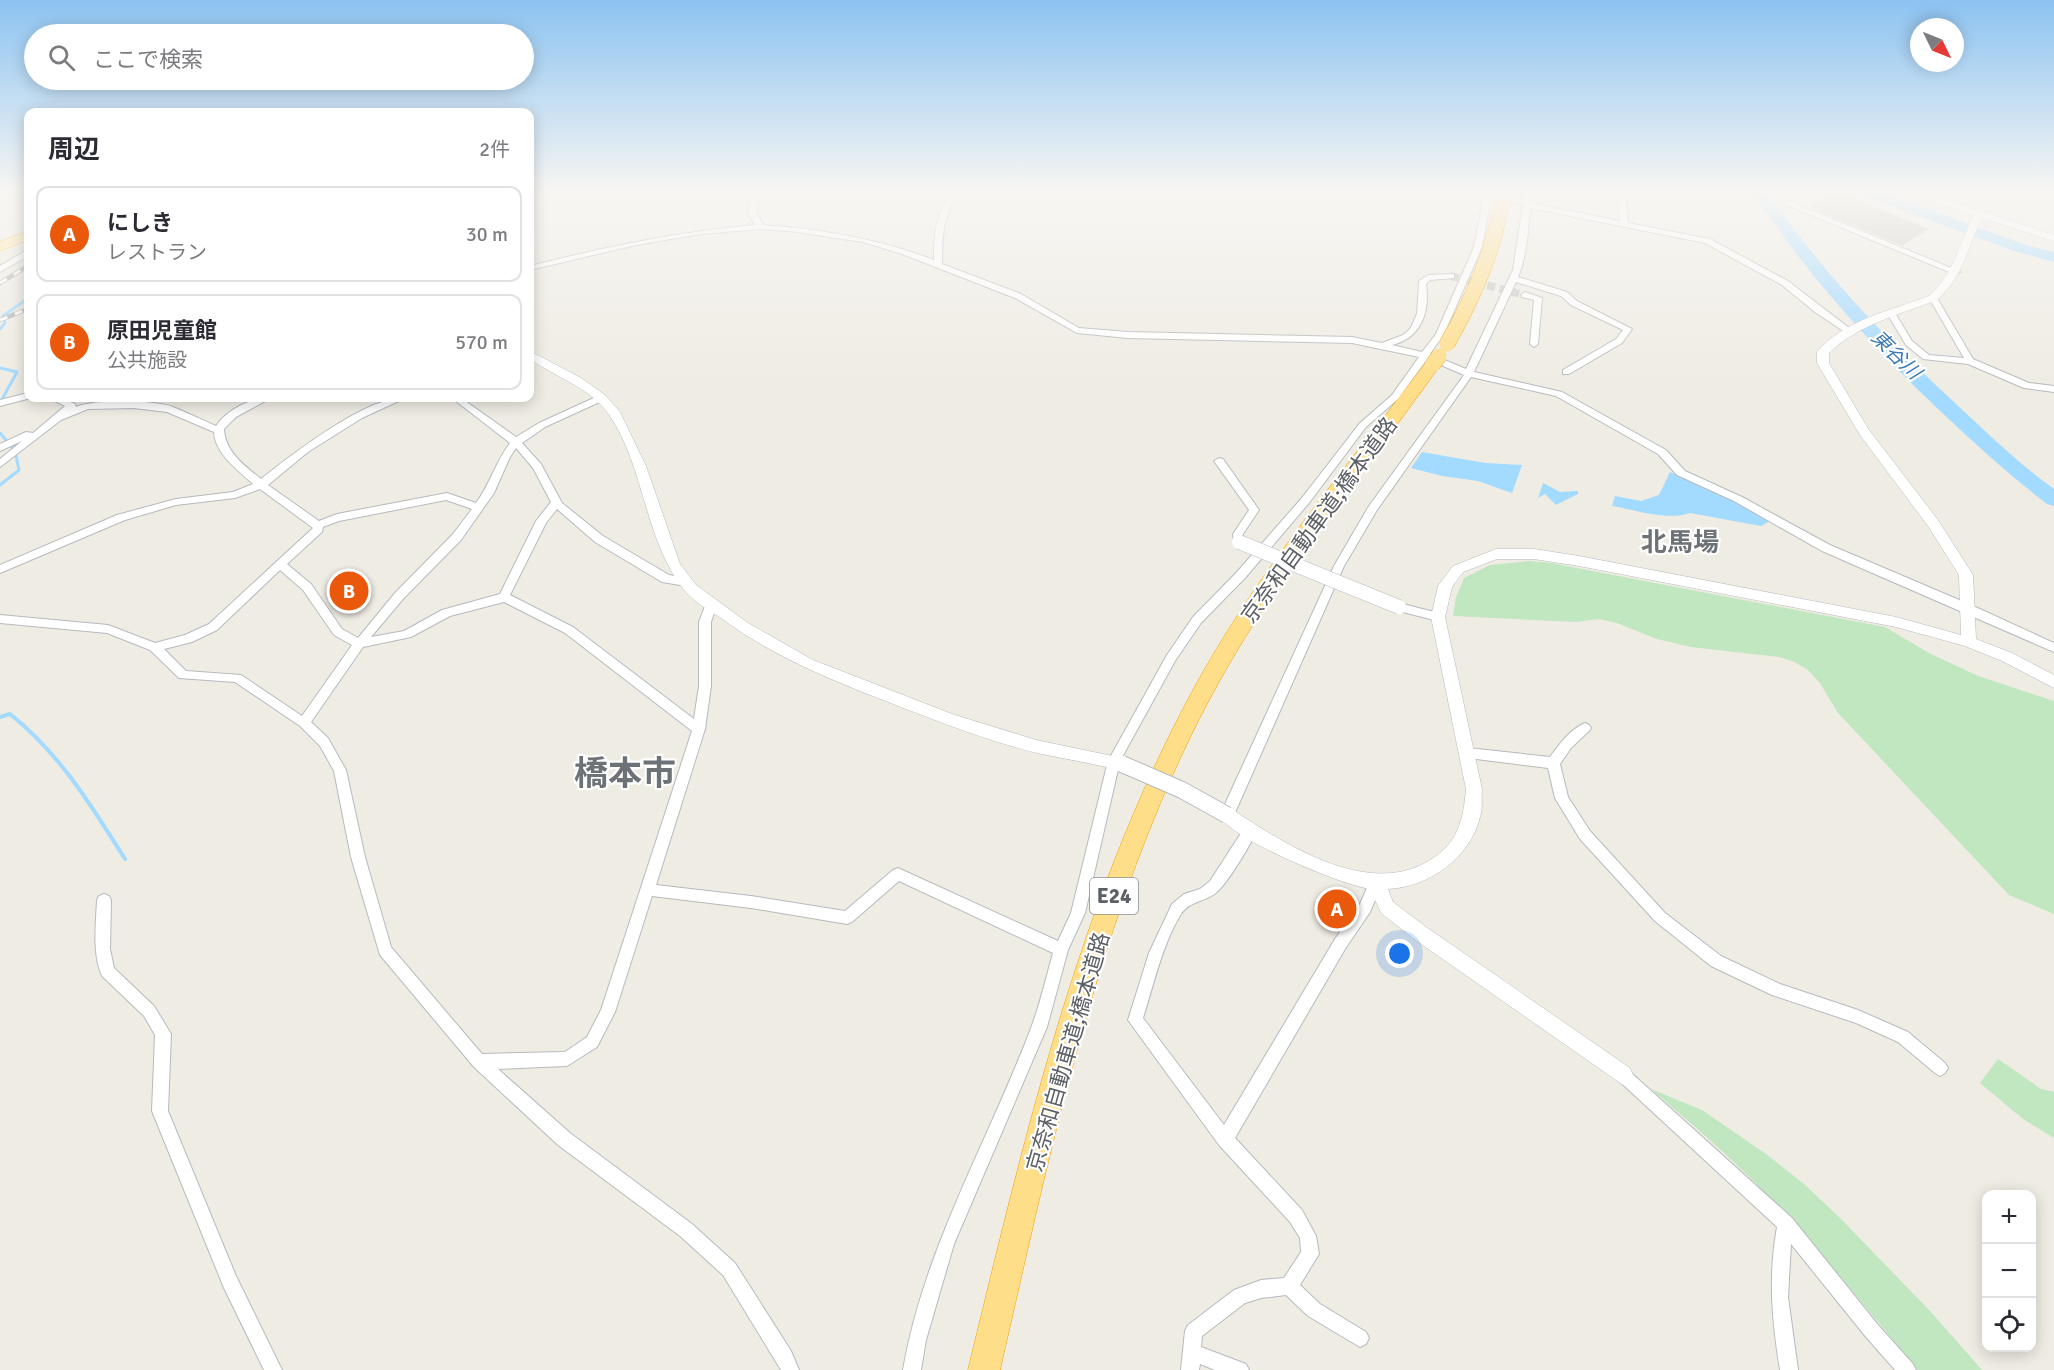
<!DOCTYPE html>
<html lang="ja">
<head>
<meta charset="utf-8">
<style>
  :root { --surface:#fff; --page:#f7f7f7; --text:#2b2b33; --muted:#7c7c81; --line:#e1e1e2; --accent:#ea580c }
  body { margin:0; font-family:Signika,"Noto Sans JP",sans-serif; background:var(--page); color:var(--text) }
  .controls { position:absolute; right:18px; bottom:18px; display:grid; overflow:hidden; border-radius:12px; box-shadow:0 3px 15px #0003 }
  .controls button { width:54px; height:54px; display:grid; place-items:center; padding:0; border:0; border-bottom:2px solid var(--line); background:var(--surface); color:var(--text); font:30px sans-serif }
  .compass { position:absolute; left:1910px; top:18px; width:54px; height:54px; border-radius:50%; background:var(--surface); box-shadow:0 3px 15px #0003; rotate:133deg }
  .you { position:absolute; left:1400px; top:954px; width:21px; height:21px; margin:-15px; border:4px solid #fff; border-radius:50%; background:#1a73e8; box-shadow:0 0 0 9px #1a73e833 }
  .badge { display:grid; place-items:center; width:39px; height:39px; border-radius:50%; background:var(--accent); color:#fff; font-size:20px; font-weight:700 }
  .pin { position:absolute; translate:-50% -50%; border:3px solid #fff; box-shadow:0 2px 6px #0006 }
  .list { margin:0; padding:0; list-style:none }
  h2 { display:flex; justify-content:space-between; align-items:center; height:78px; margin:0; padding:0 24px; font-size:26px }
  h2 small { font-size:20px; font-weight:400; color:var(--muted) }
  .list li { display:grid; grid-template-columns:39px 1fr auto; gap:18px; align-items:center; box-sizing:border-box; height:96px; margin:0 12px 12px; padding:0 12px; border:2px solid var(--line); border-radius:12px }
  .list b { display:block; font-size:22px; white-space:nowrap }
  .list p { margin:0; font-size:20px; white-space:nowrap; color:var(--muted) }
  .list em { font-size:20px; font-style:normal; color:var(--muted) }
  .icon { flex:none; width:33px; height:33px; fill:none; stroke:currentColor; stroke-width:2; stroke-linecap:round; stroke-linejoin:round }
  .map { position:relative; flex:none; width:2054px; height:1370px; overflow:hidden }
  .search { position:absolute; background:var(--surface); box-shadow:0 3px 15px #0003; left:24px; top:24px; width:510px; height:66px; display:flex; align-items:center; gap:15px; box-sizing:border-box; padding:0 21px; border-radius:33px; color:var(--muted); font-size:22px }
  .panel { position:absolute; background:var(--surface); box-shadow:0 3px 15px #0003; left:24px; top:108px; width:510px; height:294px; border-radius:12px }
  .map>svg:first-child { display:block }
</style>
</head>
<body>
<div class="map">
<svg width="2054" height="1370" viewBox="0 0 2054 1370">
  <rect width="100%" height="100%" fill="#efece4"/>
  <path fill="#c0e7bf" d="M 1530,561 L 1551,563 L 1885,627 L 1929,653 L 1978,676 L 2054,701 L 2054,914 L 2009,895 L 1838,713 L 1820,683 L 1807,669 L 1792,661 L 1779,657 L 1691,647 L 1657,639 L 1617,623 L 1598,619 L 1576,622 L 1453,616 L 1456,597 L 1464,578 L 1490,565 Z
    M 1998,1059 L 2041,1089 L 2054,1092 L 2054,1138 L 2023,1119 L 1980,1083 Z
    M 1651,1089 L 1702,1110 L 1766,1154 L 1804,1184 L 1841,1219 L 1931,1312 L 1982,1370 L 1918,1370 C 1869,1312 1822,1252 1769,1197 C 1732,1158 1692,1124 1651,1089 Z"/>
  <path fill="#a3daff" d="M 1422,452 L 1485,463 L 1522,465 L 1512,493 L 1478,481 L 1442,476 L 1411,468 Z
    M 1670,472 L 1728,497 L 1772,520 L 1761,526 L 1690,513 C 1667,521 1636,510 1612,506 L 1615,496 L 1641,501 L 1659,495 Z
    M 1543,483 L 1560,492 L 1578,491 L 1578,494 L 1556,505 L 1545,494 L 1538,498 Z"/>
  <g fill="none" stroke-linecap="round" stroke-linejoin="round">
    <path stroke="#a3daff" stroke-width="3" d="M 0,191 L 28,200
      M 0,329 L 5,323 L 3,316 L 28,298
      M 0,368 L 17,372 L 0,403
      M 0,433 L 15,451 L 19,470 L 0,485"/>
    <path stroke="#a3daff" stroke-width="4" d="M 0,717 L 10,714 C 60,754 91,805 125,859"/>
    <path fill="#a3daff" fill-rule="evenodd" d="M 1751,190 L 1766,190 C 1819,269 1884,337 1954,402 C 1986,432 2018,463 2054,489 L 2054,506 L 2047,504 C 2008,474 1972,441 1937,408 C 1867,341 1804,271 1751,190 Z
      M 1853,190 L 1876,190 L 2026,245 L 2054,252 L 2054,262 L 2014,251 L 1855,193 Z"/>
  </g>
  <path fill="#cac7c1" stroke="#d4cdc2" stroke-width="1.5" d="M 1835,192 L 1927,229 L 1902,245 L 1810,207 Z
    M 1328,894 L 1352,911 L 1344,923 L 1318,905 Z"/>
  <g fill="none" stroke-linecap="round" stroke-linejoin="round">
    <path stroke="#cac9c4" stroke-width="8" stroke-dasharray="8 4.5" stroke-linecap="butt" d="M 1451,276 L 1525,295"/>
    <g stroke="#b6babe" stroke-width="2">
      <path id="minor" d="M 752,190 L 760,190 L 756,212 L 763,225 C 822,229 879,239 934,260 C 934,235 936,211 953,190 L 961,190 C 943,213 942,236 942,264 L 1021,294 L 1079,328 L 1128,332 L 1352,337 L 1382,343 L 1403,335 L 1410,329 L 1417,314 L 1419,281 L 1428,275 L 1454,274 L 1454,278 L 1430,280 L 1426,284 C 1430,311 1422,338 1392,345 L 1422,352 L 1436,334 L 1474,247 L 1485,190 L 1493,190 L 1492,193 L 1496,191 L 1523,200 L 1524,190 L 1532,190 L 1531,203 L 1535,204 L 1620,221 L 1618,203 L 1624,190 L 1632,190 L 1626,203 L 1628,223 L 1710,239 L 1788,281 L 1853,331 L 1849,334 L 1846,333 L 1815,312 L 1782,285 L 1705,243 L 1530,208 C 1528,230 1527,256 1518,277 L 1567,292 L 1577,301 L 1632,329 L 1622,343 L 1569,374 L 1563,374 L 1563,370 L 1616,339 L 1623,330 L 1571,305 L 1561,296 L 1516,282 L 1474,372 L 1562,392 L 1666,450 L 1685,471 L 1742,497 L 1830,545 L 1971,605 L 2054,643 L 2054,652 L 1822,551 L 1734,501 L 1677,475 L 1658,454 L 1556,396 L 1471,377 L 1377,510 L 1344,566 L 1234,815 L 1232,819 L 1227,821 L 1222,819 L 1220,815 L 1334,566 L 1369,506 L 1464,375 L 1427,359 L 1398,399 L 1366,427 L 1309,503 L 1245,578 L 1201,623 L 1175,661 L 1120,761 L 1085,913 L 1068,950 L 1047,1027 L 954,1244 L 926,1340 L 921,1370 L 903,1370 C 924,1248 988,1142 1031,1028 C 1040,1004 1046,978 1053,953 L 899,881 L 852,922 L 847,924 L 751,908 L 652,896 L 615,1012 L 597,1047 L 567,1066 L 498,1069 L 570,1133 L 692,1224 L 735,1263 L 791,1351 L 799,1370 L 781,1370 L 723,1275 L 680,1236 L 558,1145 L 474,1067 L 380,955 L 351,857 L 334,771 L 320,746 L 300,726 L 235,682 L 179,678 L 150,650 L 107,633 L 0,623 L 0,615 L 108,625 L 155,643 L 185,635 L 209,624 L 313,528 L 260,489 L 235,498 L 176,505 L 125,520 L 0,573 L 0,565 L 117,515 L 176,499 L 233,492 L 253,484 C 238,470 215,454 214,432 L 167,412 L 134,408 L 88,409 L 61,420 L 0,467 L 0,459 L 22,441 L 0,451 L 0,444 L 26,432 L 33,433 L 65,406 L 53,400 L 52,398 L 62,398 L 75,404 L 76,407 C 96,399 153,400 173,407 C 188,413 202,420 216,426 C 227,410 250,398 268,398 L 267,400 L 236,417 L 224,429 C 225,452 245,466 261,479 C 291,455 365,398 402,398 L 401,400 L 362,418 L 308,452 L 268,485 L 319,521 L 337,514 L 447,493 L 476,503 C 490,484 496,461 510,443 L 452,398 L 461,398 L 516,437 L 539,423 L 598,396 L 604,396 L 604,400 L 545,427 L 522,443 L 541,464 L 562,503 L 603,536 L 669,575 L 686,578 L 692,582 L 686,586 L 662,582 L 595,542 L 557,509 L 546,523 L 510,595 L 573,627 L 694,719 L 699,686 L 699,622 L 707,601 L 711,600 L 717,604 L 711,622 L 711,686 L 705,729 L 656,885 L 751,896 L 845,911 L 893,870 L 898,868 L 1058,941 L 1071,913 L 1108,761 L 1167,655 L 1193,617 L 1237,572 L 1301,499 L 1360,423 L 1392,395 L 1419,357 L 1352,343 L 1128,338 L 1077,333 L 1015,298 L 902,254 L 863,242 L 790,231 L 760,229 L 701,234 L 636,245 L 530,270 L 530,266 C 606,247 676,232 755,225 L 748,212 ZM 1492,193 L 1523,205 L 1513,270 L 1466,369 L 1430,354 L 1444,334 L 1482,247 ZM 516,448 L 533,468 L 551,502 L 536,521 L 500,594 L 442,610 L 404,631 L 371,637 L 403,599 L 461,540 L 494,493 L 510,457 ZM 446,500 L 472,509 L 453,534 L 395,593 L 358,638 L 342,629 L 311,584 L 287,564 L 322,532 L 323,527 L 339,521 ZM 280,570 L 303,590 L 334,635 L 352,645 L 302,716 L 241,675 L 186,671 L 164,649 L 192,642 L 217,630 ZM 504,602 L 565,633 L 692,731 L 601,1010 L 587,1037 L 565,1052 L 482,1054 L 391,947 L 365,857 L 346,770 L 328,738 L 311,722 L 363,647 L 411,637 L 450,616 Z
        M 1750,190 L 1762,190 L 1961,272 L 1954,274 Z
        M 25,251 L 28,251 L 28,256 L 0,272 L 0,266 Z
        M 1525,292 L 1542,298 L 1538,344 L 1534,347 L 1530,344 L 1534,300 L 1522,297 L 1521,295 Z
        M 1933,295 L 1937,298 L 1973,359 L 2029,383 L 2054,386 L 2054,392 L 2024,388 L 1968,364 L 1923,359 L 1906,345 L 1888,315 L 1895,313 L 1912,341 L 1929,355 L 1964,358 L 1929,298 Z
        M 28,393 L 28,398 L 31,398 L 0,406 L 0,400 Z
        M 1219,458 L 1223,459 L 1259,510 L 1243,534 L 1244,542 L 1239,546 L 1234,542 L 1233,534 L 1249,510 L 1214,461 Z
        M 1399,603 L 1442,614 L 1444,617 L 1438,621 L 1395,610 L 1393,607 L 1395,604 Z
        M 1585,723 L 1589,725 L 1591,728 L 1589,731 L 1571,748 L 1560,764 L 1568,797 L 1590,831 L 1665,913 L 1721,956 L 1780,984 L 1858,1010 L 1908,1032 L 1945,1063 L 1948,1068 L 1945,1073 L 1940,1076 L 1935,1073 L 1898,1042 L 1856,1023 L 1772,995 L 1711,966 L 1655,921 L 1580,839 L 1555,798 L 1548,768 L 1468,758 L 1464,757 L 1462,753 L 1464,749 L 1468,748 L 1550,757 C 1559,745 1570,729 1585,723 Z
        M 1250,825 L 1255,827 L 1257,831 C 1250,845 1230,879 1219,890 C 1208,902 1190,900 1181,914 C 1162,945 1154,984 1143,1018 L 1224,1125 L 1335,939 L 1360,904 L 1371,878 L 1376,876 L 1381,878 L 1383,882 L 1370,912 L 1345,949 L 1235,1138 L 1302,1210 L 1316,1236 L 1319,1254 L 1300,1285 L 1320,1304 L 1366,1332 L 1369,1338 L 1366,1344 L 1360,1347 L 1308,1316 L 1286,1295 L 1261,1298 L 1245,1303 L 1202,1336 L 1201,1347 L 1246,1364 L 1249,1370 L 1215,1370 L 1200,1364 L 1199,1370 L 1181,1370 L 1185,1331 L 1188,1325 L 1234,1290 L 1261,1280 L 1284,1278 L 1301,1252 L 1300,1238 L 1290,1222 L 1219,1145 L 1128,1020 L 1149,953 L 1172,904 L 1184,894 L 1200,889 L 1210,881 L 1245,827 Z
        M 104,894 L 109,896 L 111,900 L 110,949 L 114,968 L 154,1006 L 171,1034 L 168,1111 L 236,1276 L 282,1370 L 264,1370 L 224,1288 L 152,1111 L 155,1035 L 144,1016 L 102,976 C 92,953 96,924 97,900 L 99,896 Z
        M 1623,1067 L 1628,1070 L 1792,1218 L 1878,1325 L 1913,1364 L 1916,1370 L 1895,1370 L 1866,1337 L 1791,1244 L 1788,1297 L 1798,1370 L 1780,1370 C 1772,1321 1768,1276 1777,1227 L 1618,1080 L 1615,1075 L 1618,1070 Z"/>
    </g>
    <g stroke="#b6babe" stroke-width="1">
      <path id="tertiary" d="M 1902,190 L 1917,190 L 2054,235 L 2054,241 L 1982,218 C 1967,248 1963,277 1937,300 C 1901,314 1857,325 1829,353 L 1829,363 L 1869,430 L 1938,520 L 1973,575 L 1976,639 L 2012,653 L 2054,675 L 2054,688 L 2002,661 L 1965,646 L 1896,627 L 1579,566 L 1534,559 L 1497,559 L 1463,572 L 1452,587 L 1445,617 L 1482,789 C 1481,798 1483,808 1480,817 C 1470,858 1429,887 1388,889 L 1393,902 L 1426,927 L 1630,1068 L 1633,1075 L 1630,1082 L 1623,1085 L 1414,939 L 1381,913 L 1370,889 C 1342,885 1230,839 1219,815 L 1221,810 L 1227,808 L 1233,810 C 1285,844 1365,897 1427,862 C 1458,844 1463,822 1466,789 L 1431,617 L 1438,586 L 1453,566 L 1496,549 L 1534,549 L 1579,556 L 1896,617 L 1961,635 L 1959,575 L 1928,526 L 1860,435 L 1817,363 L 1817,352 C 1843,320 1893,310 1929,296 C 1954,274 1959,244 1974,215 Z
        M 530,351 L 581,378 L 605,395 L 620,412 L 646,466 L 680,564 L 696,585 L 748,623 L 813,660 L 952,714 L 1036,740 L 1122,758 L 1128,759 L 1130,764 L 1128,769 L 1122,770 C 1094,764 1065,759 1037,753 C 980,739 925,716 870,695 C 817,674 767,652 721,618 C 709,610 694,602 685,591 C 645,543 645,468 610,416 C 591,387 556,378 530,359 Z"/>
    </g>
    <g stroke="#f29f00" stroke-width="1">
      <path id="trunk" d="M 28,231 L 28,240 L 0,251 L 0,242 Z"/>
    </g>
    <g stroke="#f29f00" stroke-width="1">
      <path id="motorway" d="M 1433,359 L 1441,364 C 1367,469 1283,567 1220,680 C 1104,888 1053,1140 1000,1370 L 968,1370 C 1026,1132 1082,887 1203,672 C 1266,561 1351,462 1427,361 Z"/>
    </g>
    <use href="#minor" fill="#fff" fill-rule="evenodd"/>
    <use href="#tertiary" fill="#fff" fill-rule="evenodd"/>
    <use href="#trunk" fill="#ffe699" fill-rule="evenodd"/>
    <use href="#motorway" fill="#ffde8a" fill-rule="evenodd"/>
    <g stroke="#b3b4b5" stroke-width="4.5">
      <path id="rail" d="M 0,283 L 28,266
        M 0,320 L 28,309"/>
    </g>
    <use href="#rail" stroke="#fff" stroke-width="3" stroke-dasharray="8" stroke-linecap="butt"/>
    <g stroke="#b6babe" stroke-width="15" stroke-linecap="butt">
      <path id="tertiary-bridge-far1" d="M 1239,542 L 1399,607"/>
    </g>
    <g stroke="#b6babe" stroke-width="18" stroke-linecap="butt">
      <path id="tertiary-bridge" d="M 1122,764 L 1182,790 L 1227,815"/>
    </g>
    <g stroke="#f29f00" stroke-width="16" stroke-linecap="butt">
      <path id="motorway-bridge" d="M 1447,344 C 1475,295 1496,246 1504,190
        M 1433,364 L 1439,356"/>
    </g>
    <use href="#tertiary-bridge-far1" stroke="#fff" stroke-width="14"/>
    <use href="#tertiary-bridge" stroke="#fff" stroke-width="16"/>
    <use href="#motorway-bridge" stroke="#ffde8a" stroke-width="15"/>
  </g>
  <linearGradient id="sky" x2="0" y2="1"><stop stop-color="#8cc3f1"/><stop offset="0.5" stop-color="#f8f6f3"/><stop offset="1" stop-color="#f8f6f3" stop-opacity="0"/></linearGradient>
  <rect width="2054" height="382" fill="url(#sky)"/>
  <g text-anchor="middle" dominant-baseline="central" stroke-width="4.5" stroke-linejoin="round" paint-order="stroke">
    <g font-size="20" font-style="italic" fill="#3d7ab4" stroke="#fff">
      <text transform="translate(1896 355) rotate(44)">東谷川</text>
    </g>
    <rect fill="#fff" stroke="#8d9093" stroke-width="1.5" x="1090" y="878" width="48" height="36" rx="4.5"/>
    <g font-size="21" font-weight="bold" fill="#5c6065">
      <text x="1114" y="896">E24</text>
    </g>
    <g font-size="22" fill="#5c6065" stroke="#fff">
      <text transform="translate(1319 520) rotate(-54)">京奈和自動車道;橋本道路</text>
      <text transform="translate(1068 1052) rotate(-74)">京奈和自動車道;橋本道路</text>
    </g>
    <g font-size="26" font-weight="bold" fill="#6d7277" stroke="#fff">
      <text x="1680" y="543">北馬場</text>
    </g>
    <g font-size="34" font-weight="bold" fill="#6d7277" stroke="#fff">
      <text x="625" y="774">橋本市</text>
    </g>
  </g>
</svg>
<div class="controls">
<button>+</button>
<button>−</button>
<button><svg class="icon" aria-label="locate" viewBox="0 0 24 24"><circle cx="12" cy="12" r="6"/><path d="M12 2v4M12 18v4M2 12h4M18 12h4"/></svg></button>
</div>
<svg class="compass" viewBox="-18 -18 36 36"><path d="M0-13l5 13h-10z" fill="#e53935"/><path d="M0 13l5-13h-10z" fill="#7c7c81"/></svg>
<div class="you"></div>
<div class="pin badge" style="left:1337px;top:909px">A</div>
<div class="pin badge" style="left:349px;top:591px">B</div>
<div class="search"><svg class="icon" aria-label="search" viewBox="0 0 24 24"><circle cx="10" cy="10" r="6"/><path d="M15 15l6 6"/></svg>ここで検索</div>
<section class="panel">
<h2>周辺<small>2件</small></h2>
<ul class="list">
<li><span class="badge">A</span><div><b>にしき</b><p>レストラン</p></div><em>30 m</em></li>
<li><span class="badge">B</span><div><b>原田児童館</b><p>公共施設</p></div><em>570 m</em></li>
</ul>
</section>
</div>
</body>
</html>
